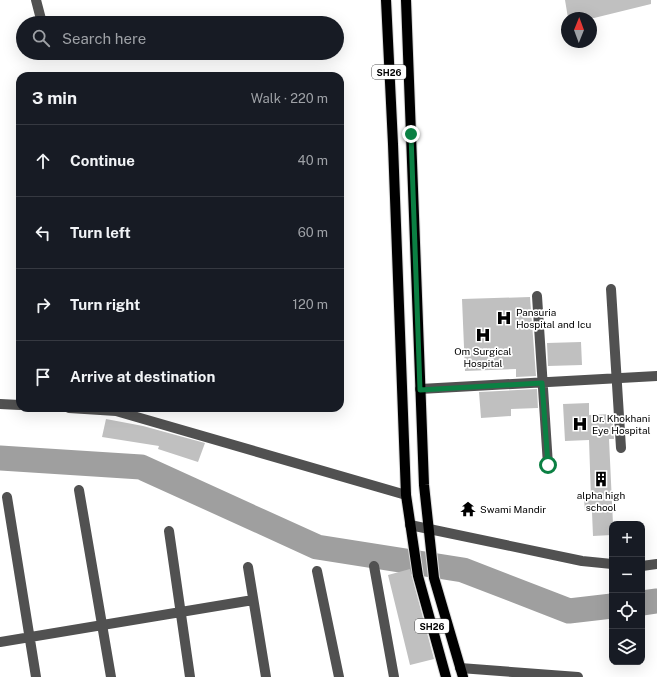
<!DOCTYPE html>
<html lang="en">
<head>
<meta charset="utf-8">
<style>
  :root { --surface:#171b24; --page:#242831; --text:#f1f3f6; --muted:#9ea1a6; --line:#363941 }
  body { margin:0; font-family:"Public Sans",sans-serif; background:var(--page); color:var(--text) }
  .controls { position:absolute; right:12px; bottom:12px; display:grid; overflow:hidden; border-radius:8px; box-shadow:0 4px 16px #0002 }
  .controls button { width:36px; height:36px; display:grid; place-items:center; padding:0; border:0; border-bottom:1px solid var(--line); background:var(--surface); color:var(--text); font:20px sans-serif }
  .compass { position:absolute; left:561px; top:12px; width:36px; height:36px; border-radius:50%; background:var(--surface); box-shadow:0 4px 16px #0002; rotate:1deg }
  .stop { position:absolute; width:12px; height:12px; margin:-9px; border:3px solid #0b8043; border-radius:50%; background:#fff }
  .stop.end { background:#0b8043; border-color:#fff; box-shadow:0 1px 4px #0008 }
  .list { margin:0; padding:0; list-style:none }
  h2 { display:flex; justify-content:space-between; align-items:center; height:52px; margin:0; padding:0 16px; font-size:17px }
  h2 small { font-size:13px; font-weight:400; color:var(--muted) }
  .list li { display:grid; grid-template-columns:26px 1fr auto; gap:12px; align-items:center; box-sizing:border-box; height:72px; padding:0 16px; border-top:1px solid var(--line) }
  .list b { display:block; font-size:15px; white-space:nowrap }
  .list em { font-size:13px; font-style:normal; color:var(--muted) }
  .icon { flex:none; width:22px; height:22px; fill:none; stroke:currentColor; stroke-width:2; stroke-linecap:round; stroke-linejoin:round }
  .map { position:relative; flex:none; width:657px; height:677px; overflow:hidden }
  .search { position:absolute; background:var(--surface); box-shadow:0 4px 16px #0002; left:16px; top:16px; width:328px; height:44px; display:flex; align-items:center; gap:10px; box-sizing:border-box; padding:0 14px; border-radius:22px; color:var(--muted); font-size:15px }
  .panel { position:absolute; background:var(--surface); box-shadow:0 4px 16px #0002; left:16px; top:72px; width:328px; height:340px; border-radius:12px }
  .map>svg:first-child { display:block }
</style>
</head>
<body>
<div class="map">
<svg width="657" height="677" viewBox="0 0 657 677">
  <rect width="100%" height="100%" fill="#fff"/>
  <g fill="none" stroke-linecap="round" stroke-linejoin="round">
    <path stroke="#9f9f9f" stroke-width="25" d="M 0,458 L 141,467 L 317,547 L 463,570 L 569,611 L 612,606
      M 642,603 L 657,601"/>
  </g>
  <path fill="#c0c0c0" d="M 565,0 L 651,0 L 651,4 L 594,18 L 568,18 Z
    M 530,297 L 536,376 L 516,377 L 516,369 L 465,371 L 462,299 Z
    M 581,342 L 582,365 L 548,366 L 547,343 Z
    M 537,389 L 538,408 L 511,409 L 511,416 L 481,418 L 479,392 Z
    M 589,403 L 589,415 L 612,414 L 614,439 L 609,439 L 613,524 L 612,535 L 593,536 L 592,512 L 585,511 L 584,499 L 591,498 L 589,440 L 565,441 L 563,404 Z
    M 106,419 L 143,426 L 205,443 L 198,462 L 158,449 L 159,446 L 102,437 Z
    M 410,569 L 434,659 L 410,665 L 388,575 Z"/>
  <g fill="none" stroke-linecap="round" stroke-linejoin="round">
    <g stroke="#dbdbdb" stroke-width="12">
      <path id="major" d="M 386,0 L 393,144 L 406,495 L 418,576 L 446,677
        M 406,0 L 424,485 L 434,578 L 463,677"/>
    </g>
    <path stroke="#515151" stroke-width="10" d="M 36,0 L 42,23
      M 50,53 L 51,55
      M 611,289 L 621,448
      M 537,296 L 548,465
      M 420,389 L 657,376
      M 0,404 L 20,405
      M 69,408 L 116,411 L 406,495
      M 79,490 L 111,677
      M 7,497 L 36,677
      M 410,525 L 582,561 L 612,564
      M 169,531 L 190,677
      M 374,566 L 394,677
      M 642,566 L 657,564
      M 248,567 L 266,677
      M 317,571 L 339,677
      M 0,642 L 253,600
      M 460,668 L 578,677"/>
    <use href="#major" stroke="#000" stroke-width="10"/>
  </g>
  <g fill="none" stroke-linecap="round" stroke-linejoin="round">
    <path stroke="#0b8043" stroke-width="5" d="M 411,134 L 420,390 L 542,383 L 548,465"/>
  </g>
  <defs>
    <g id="hospital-bare" transform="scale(1.2)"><path d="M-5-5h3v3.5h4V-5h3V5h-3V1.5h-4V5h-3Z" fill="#000" stroke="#fff" stroke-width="2.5" paint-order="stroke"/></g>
    <g id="building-bare" transform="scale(1.2)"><path d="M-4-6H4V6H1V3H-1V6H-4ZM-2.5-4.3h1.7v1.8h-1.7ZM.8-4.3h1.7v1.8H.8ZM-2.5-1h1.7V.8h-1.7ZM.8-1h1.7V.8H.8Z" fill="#000" stroke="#fff" stroke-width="2.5" paint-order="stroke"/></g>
    <g id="temple-bare" transform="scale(1.2)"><path d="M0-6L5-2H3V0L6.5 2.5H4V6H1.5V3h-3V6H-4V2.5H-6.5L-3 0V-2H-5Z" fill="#000" stroke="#fff" stroke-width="2.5" paint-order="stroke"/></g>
  </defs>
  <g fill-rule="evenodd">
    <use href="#hospital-bare" x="504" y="318"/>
    <use href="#hospital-bare" x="483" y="335"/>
    <use href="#hospital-bare" x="580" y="424"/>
    <use href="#building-bare" x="601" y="479"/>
    <use href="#temple-bare" x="468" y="509"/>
  </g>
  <g text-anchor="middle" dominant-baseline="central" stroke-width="3.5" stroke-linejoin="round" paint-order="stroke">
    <g fill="#fff" stroke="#4c4c4c" stroke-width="1">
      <rect x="372" y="65" width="34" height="14" rx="3"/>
      <rect x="415" y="619" width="34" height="14" rx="3"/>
    </g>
    <g font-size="9" font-weight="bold" fill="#000">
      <text x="389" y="72">SH26</text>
      <text x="432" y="626">SH26</text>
    </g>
    <g font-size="10" fill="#000" stroke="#fff" text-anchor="start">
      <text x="516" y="312">Pansuria<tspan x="516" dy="12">Hospital and Icu</tspan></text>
      <text x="483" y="351" text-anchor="middle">Om Surgical<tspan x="483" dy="12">Hospital</tspan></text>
      <text x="592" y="418">Dr. Khokhani<tspan x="592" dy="12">Eye Hospital</tspan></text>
      <text x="601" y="495" text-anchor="middle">alpha high<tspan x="601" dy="12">school</tspan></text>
      <text x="480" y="509">Swami Mandir</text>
    </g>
  </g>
</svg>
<div class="controls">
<button>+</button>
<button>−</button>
<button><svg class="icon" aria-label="locate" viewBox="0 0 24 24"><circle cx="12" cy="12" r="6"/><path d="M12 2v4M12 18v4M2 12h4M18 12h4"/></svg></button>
<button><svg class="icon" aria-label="layers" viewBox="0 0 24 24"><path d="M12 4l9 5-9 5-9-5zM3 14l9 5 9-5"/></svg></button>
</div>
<svg class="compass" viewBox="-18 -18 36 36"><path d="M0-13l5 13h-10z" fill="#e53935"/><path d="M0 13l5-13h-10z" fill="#9ea1a6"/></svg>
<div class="stop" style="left:548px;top:465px"></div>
<div class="stop end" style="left:411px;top:134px"></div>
<div class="search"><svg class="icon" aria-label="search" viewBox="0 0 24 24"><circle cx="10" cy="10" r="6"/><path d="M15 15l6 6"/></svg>Search here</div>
<section class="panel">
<h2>3 min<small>Walk · 220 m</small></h2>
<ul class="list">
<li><svg class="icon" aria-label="ahead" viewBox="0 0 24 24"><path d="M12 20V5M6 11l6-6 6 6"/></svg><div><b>Continue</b></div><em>40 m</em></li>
<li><svg class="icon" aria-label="left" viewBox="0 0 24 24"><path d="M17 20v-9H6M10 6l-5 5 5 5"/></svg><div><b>Turn left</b></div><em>60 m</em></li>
<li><svg class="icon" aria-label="right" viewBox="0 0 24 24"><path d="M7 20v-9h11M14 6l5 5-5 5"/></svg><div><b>Turn right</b></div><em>120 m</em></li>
<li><svg class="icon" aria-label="arrive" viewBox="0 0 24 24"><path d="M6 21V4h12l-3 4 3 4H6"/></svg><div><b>Arrive at destination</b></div></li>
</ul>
</section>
</div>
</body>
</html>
